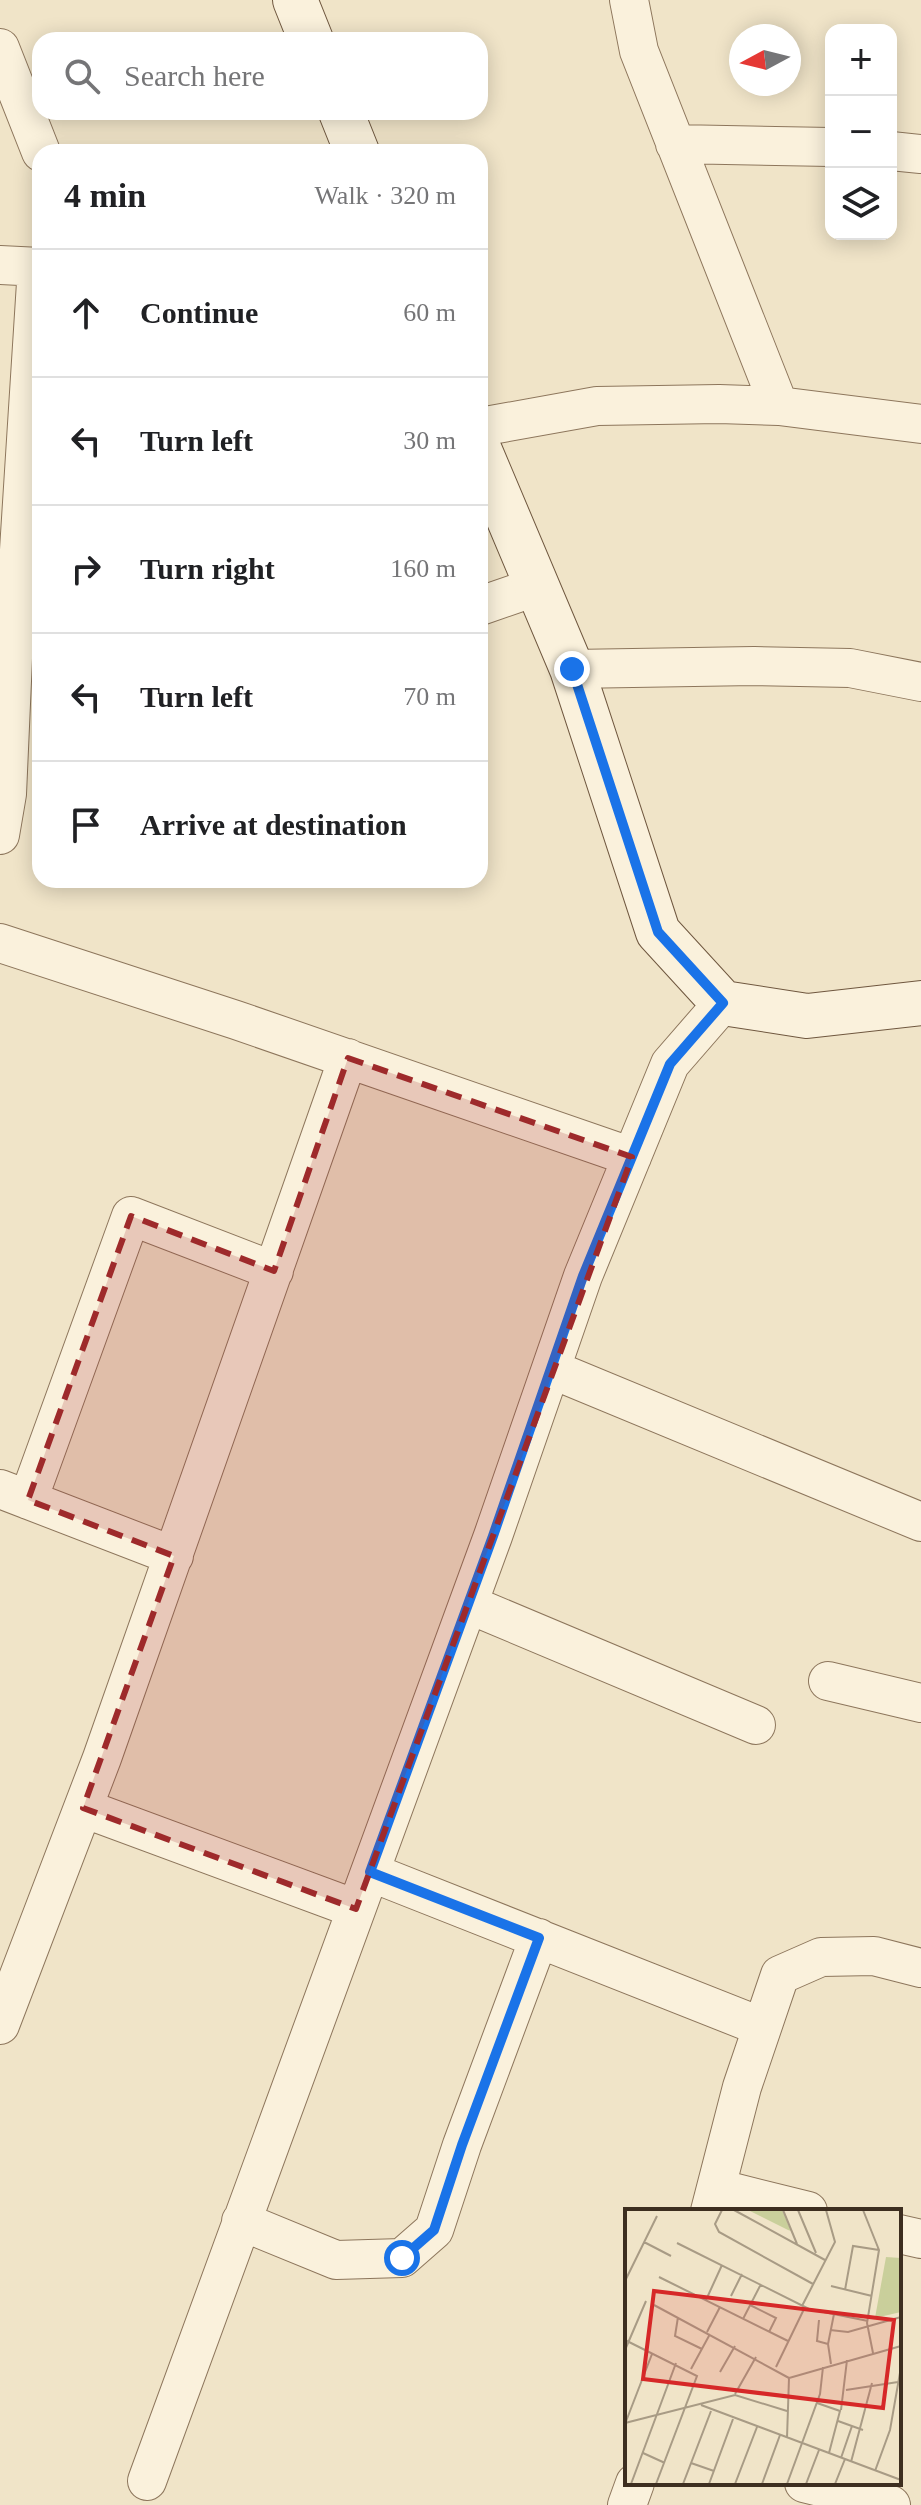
<!DOCTYPE html>
<html lang="en">
<head>
<meta charset="utf-8">
<style>
  :root { --surface:#fff; --page:#f2f2f2; --text:#202124; --muted:#757577; --line:#e0e0e0 }
  body { margin:0; font-family:Georgia,serif; background:var(--page); color:var(--text) }
  .controls { position:absolute; right:24px; top:24px; display:grid; overflow:hidden; border-radius:16px; box-shadow:0 4px 20px #0003 }
  .controls button { width:72px; height:72px; display:grid; place-items:center; padding:0; border:0; border-bottom:2px solid var(--line); background:var(--surface); color:var(--text); font:40px sans-serif }
  .compass { position:absolute; left:729px; top:24px; width:72px; height:72px; border-radius:50%; background:var(--surface); box-shadow:0 4px 20px #0003; rotate:263deg }
  .stop { position:absolute; width:24px; height:24px; margin:-18px; border:6px solid #1a73e8; border-radius:50%; background:#fff }
  .stop.end { background:#1a73e8; border-color:#fff; box-shadow:0 2px 8px #0008 }
  .list { margin:0; padding:0; list-style:none }
  h2 { display:flex; justify-content:space-between; align-items:center; height:104px; margin:0; padding:0 32px; font-size:34px }
  h2 small { font-size:26px; font-weight:400; color:var(--muted) }
  .list li { display:grid; grid-template-columns:52px 1fr auto; gap:24px; align-items:center; box-sizing:border-box; height:128px; padding:0 32px; border-top:2px solid var(--line) }
  .list b { display:block; font-size:30px; white-space:nowrap }
  .list em { font-size:26px; font-style:normal; color:var(--muted) }
  .icon { flex:none; width:44px; height:44px; fill:none; stroke:currentColor; stroke-width:2; stroke-linecap:round; stroke-linejoin:round }
  .map { position:relative; flex:none; width:921px; height:2505px; overflow:hidden }
  .search { position:absolute; background:var(--surface); box-shadow:0 4px 20px #0003; left:32px; top:32px; width:456px; height:88px; display:flex; align-items:center; gap:20px; box-sizing:border-box; padding:0 28px; border-radius:24px; color:var(--muted); font-size:30px }
  .panel { position:absolute; background:var(--surface); box-shadow:0 4px 20px #0003; left:32px; top:144px; width:456px; height:744px; border-radius:24px }
  .map>svg:first-child { display:block }
</style>
</head>
<body>
<div class="map">
<svg width="921" height="2505" viewBox="0 0 921 2505">
  <rect width="100%" height="100%" fill="#f0e4c8"/>
  <g fill="none" stroke-linecap="round" stroke-linejoin="round">
    <g stroke="#8d765c" stroke-width="40">
      <path id="street" d="M 629,0 L 639,51 L 779,406
        M 0,48 L 41,152
        M 675,144 L 831,147
        M 891,151 L 921,154
        M 0,265 L 40,267
        M 480,427 L 597,406 L 719,404 L 779,406 L 921,424
        M 480,606 L 535,587
        M 572,669 L 754,666 L 850,668 L 921,682
        M 0,835 L 7,794 L 15,613 L 37,267
        M 0,943 L 236,1020 L 632,1157
        M 551,1369 L 921,1522
        M 0,1489 L 174,1556
        M 28,1500 L 131,1216 L 274,1271
        M 468,1604 L 756,1725
        M 828,1681 L 921,1703
        M 83,1808 L 356,1909
        M 370,1872 L 762,2027
        M 0,2025 L 102,1758 L 348,1058
        M 716,2188 L 808,2211
        M 710,2211 L 742,2087 L 780,1975 L 821,1957 L 874,1956 L 921,1968
        M 241,2221 L 336,2260 L 402,2258 L 434,2230 L 462,2145 L 539,1938
        M 899,2234 L 921,2239
        M 147,2481 L 493,1536 L 583,1276 L 670,1064 L 723,1003
        M 804,2483 L 891,2505
        M 627,2505 L 635,2483"/>
    </g>
    <g stroke="#6f573f" stroke-width="46">
      <path id="secondary" d="M 295,0 L 311,40
        M 341,112 L 357,152
        M 480,451 L 572,669 L 658,932 L 723,1003 L 807,1016 L 921,1003"/>
    </g>
    <use href="#street" stroke="#faf1dc" stroke-width="38"/>
    <use href="#secondary" stroke="#faf1dc" stroke-width="44"/>
  </g>
  <g fill="none" stroke-linecap="round" stroke-linejoin="round">
    <path stroke="#1a73e8" stroke-width="10" d="M 402,2258 L 434,2230 L 462,2145 L 539,1938 L 370,1872 L 493,1536 L 583,1276 L 670,1064 L 723,1003 L 658,932 L 572,669"/>
  </g>
  <path fill="#9e2a2b" fill-opacity="0.2" stroke="#9e2a2b" stroke-width="6" stroke-dasharray="16 10" stroke-linejoin="round" d="M 348,1058 L 632,1157 L 356,1909 L 83,1808 L 174,1556 L 28,1500 L 131,1216 L 274,1271 Z"/>
  <g transform="translate(625 2209)">
    <rect width="276" height="276" fill="#f0e4c8"/>
    <path d="M 123,1 L 157,1 L 166,22 L 163,21 ZM 261,48 L 276,49 L 276,103 L 250,109 Z" fill="#c9cf9b"/>
    <path fill="none" stroke="#a89b85" stroke-width="2" d="M 97,1 L 90,15 L 94,23 L 188,75M 109,1 L 200,51M 158,1 L 172,35M 173,1 L 191,44M 238,1 L 254,41 L 242,114 L 248,144M 19,33 L 46,47M 52,34 L 184,100 L 243,112M 34,68 L 163,132M 0,72 L 32,7M 206,77 L 247,87M 220,81 L 228,37 L 254,41M 106,87 L 117,65M 81,91 L 97,56M 29,96 L 164,169M 125,96 L 151,109 L 144,123M 177,97 L 210,33 L 201,1M 53,108 L 50,127 L 77,140M 118,110 L 136,75M 194,111 L 192,132 L 203,135M 205,121 L 223,123 L 276,108M 82,123 L 95,98M 0,131 L 72,167 L 31,275M 0,141 L 21,92M 206,155 L 203,135 L 209,105M 151,158 L 180,98M 66,160 L 85,125M 95,163 L 110,137M 221,181 L 273,173M 110,185 L 131,148M 192,194 L 215,202 L 204,244M 76,196 L 276,271M 216,201 L 222,151M 213,212 L 238,221M 0,214 L 110,186 L 162,202M 0,215 L 27,145M 162,229 L 164,169 L 276,137M 18,244 L 40,254M 216,249 L 227,217M 226,253 L 247,174M 66,254 L 89,262M 250,262 L 265,221 L 276,158M 6,275 L 51,154M 58,275 L 86,202M 84,275 L 108,210M 110,275 L 132,218M 137,275 L 155,226M 162,275 L 195,185 L 198,158M 181,275 L 194,241M 210,275 L 220,250"/>
    <path fill="#d62828" fill-opacity="0.15" stroke="#d62828" stroke-width="4" d="M 29,82 L 269,111 L 258,199 L 18,170 Z"/>
    <rect width="276" height="276" fill="none" stroke="#3d2e20" stroke-width="4"/>
  </g>
</svg>
<div class="controls">
<button>+</button>
<button>−</button>
<button><svg class="icon" aria-label="layers" viewBox="0 0 24 24"><path d="M12 4l9 5-9 5-9-5zM3 14l9 5 9-5"/></svg></button>
</div>
<svg class="compass" viewBox="-18 -18 36 36"><path d="M0-13l5 13h-10z" fill="#e53935"/><path d="M0 13l5-13h-10z" fill="#757577"/></svg>
<div class="stop" style="left:402px;top:2258px"></div>
<div class="stop end" style="left:572px;top:669px"></div>
<div class="search"><svg class="icon" aria-label="search" viewBox="0 0 24 24"><circle cx="10" cy="10" r="6"/><path d="M15 15l6 6"/></svg>Search here</div>
<section class="panel">
<h2>4 min<small>Walk · 320 m</small></h2>
<ul class="list">
<li><svg class="icon" aria-label="ahead" viewBox="0 0 24 24"><path d="M12 20V5M6 11l6-6 6 6"/></svg><div><b>Continue</b></div><em>60 m</em></li>
<li><svg class="icon" aria-label="left" viewBox="0 0 24 24"><path d="M17 20v-9H6M10 6l-5 5 5 5"/></svg><div><b>Turn left</b></div><em>30 m</em></li>
<li><svg class="icon" aria-label="right" viewBox="0 0 24 24"><path d="M7 20v-9h11M14 6l5 5-5 5"/></svg><div><b>Turn right</b></div><em>160 m</em></li>
<li><svg class="icon" aria-label="left" viewBox="0 0 24 24"><path d="M17 20v-9H6M10 6l-5 5 5 5"/></svg><div><b>Turn left</b></div><em>70 m</em></li>
<li><svg class="icon" aria-label="arrive" viewBox="0 0 24 24"><path d="M6 21V4h12l-3 4 3 4H6"/></svg><div><b>Arrive at destination</b></div></li>
</ul>
</section>
</div>
</body>
</html>
